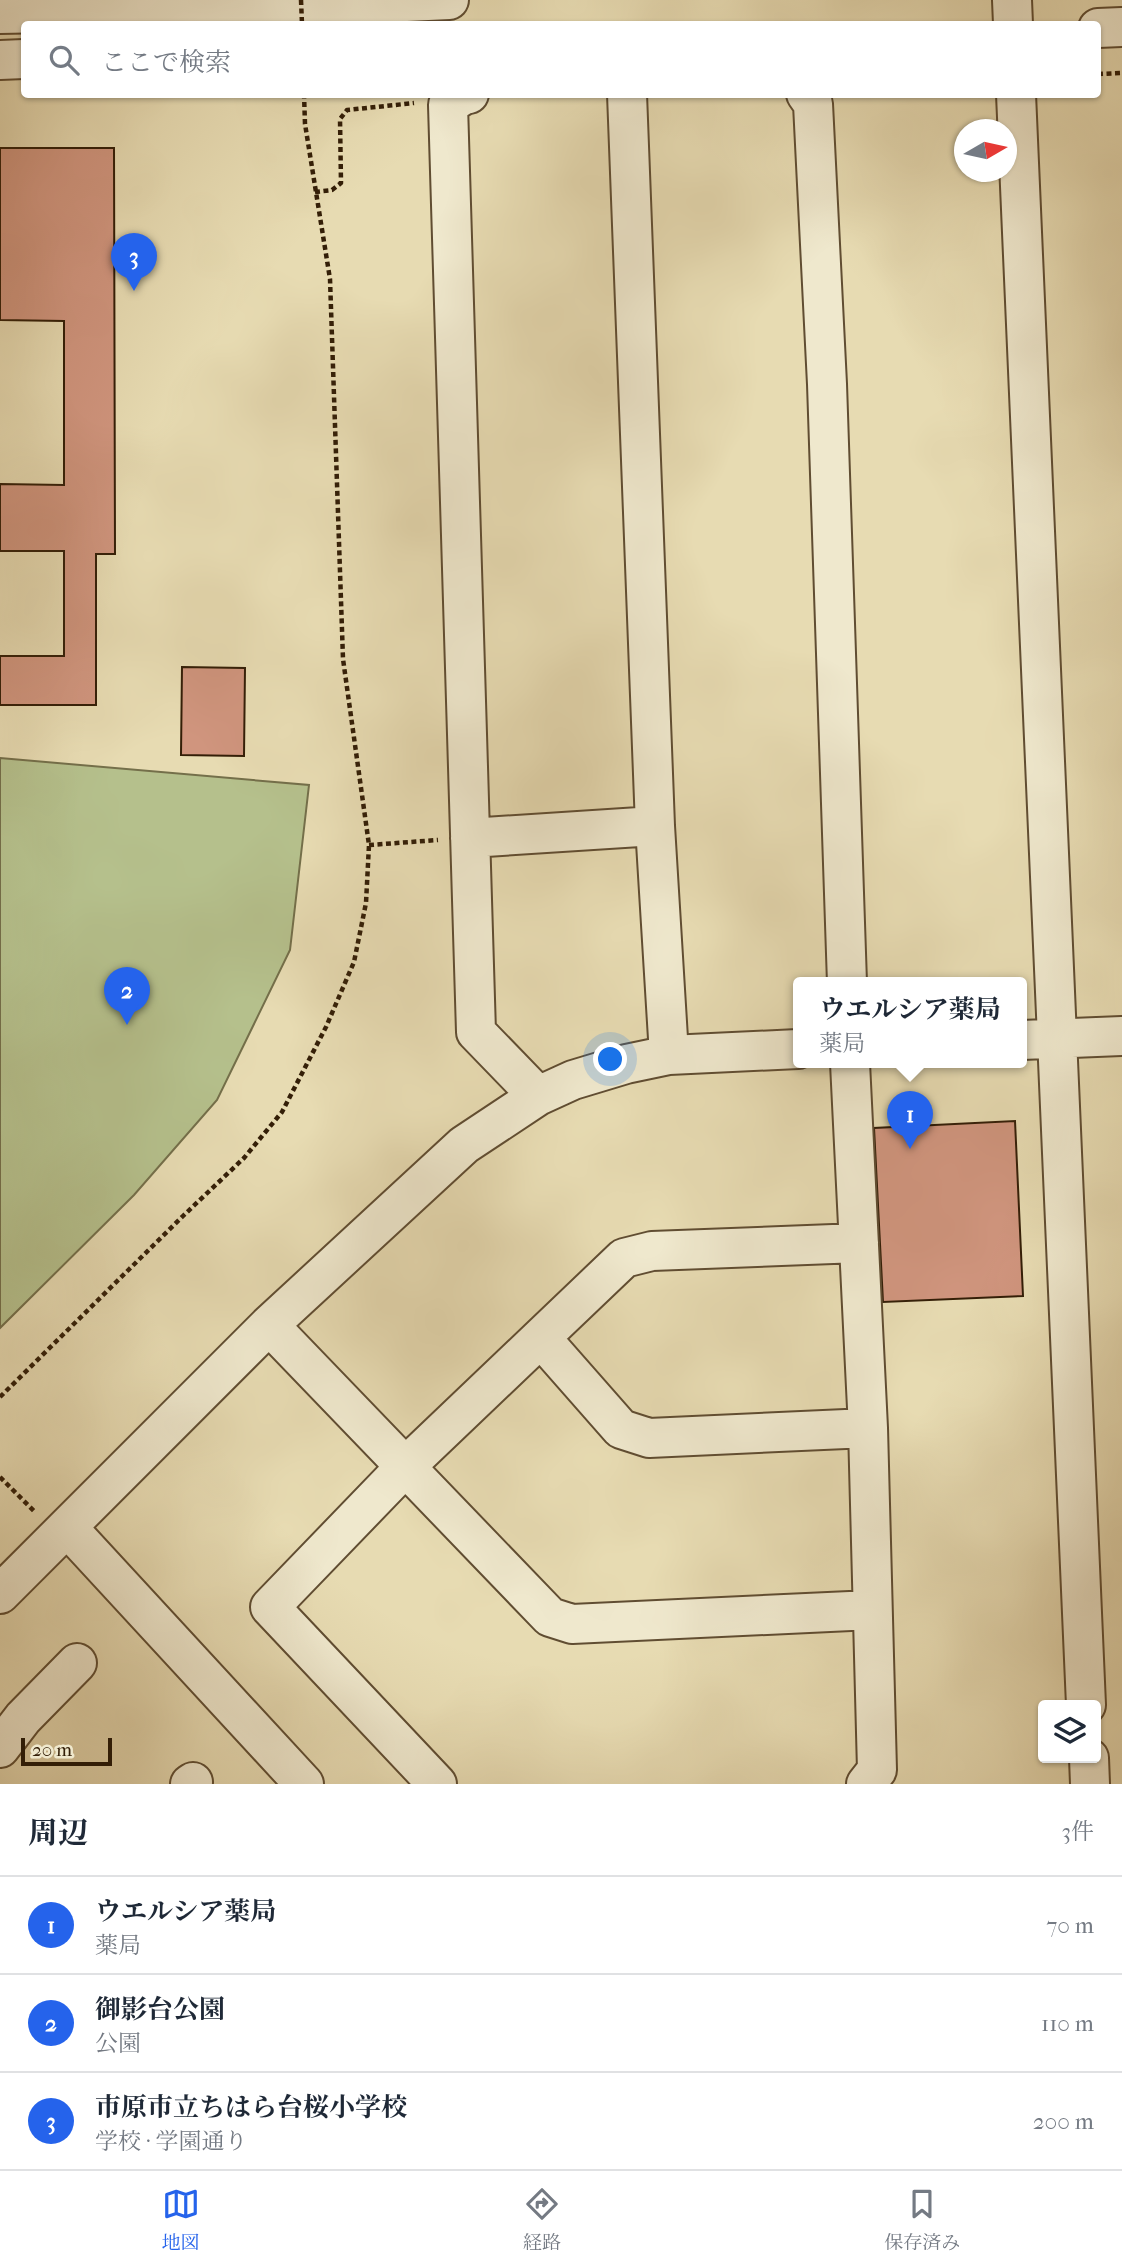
<!DOCTYPE html>
<html lang="ja">
<head>
<meta charset="utf-8">
<style>
  :root { --surface:#fff; --page:#f6f6f7; --text:#1f2937; --muted:#747a83; --line:#e0e1e3; --accent:#2563eb }
  body { margin:0; font-family:"IM FELL French Canon","Noto Serif JP",serif; background:var(--page); color:var(--text) }
  .controls { position:absolute; right:21px; bottom:21px; display:grid; overflow:hidden; border-radius:7px; box-shadow:0 2px 5px #0004 }
  .controls button { width:63px; height:63px; display:grid; place-items:center; padding:0; border:0; border-bottom:2px solid var(--line); background:var(--surface); color:var(--text); font:35px sans-serif }
  .compass { position:absolute; left:954px; top:119px; width:63px; height:63px; border-radius:50%; background:var(--surface); box-shadow:0 2px 5px #0004; rotate:81deg }
  .scale { position:absolute; left:21px; bottom:18px; width:91px; box-sizing:border-box; padding-left:7px; border:4px solid #331e07; border-top:0; font-size:19px; line-height:24px; white-space:nowrap; color:#331e07; -webkit-text-stroke:5px #efe8cd; paint-order:stroke }
  .you { position:absolute; left:611px; top:1060px; width:24px; height:24px; margin:-18px; border:5px solid #fff; border-radius:50%; background:#1a73e8; box-shadow:0 0 0 10px #1a73e833 }
  .badge { display:grid; place-items:center; width:46px; height:46px; border-radius:50%; background:var(--accent); color:#fff; font-size:23px; font-weight:700 }
  .pin { position:absolute; translate:-50% -58px; filter:drop-shadow(0 2px 4px #0008) }
  .pin::after { content:''; position:absolute; top:37px; width:24px; height:21px; background:inherit; clip-path:polygon(0 0,100% 0,50% 100%) }
  .popup { position:absolute; left:793px; top:977px; width:234px; height:91px; box-sizing:border-box; display:grid; place-content:center; border-radius:7px; background:var(--surface); filter:drop-shadow(0 2px 5px #0005); font-size:23px; white-space:nowrap; color:var(--muted) }
  .popup b { font-size:26px; color:var(--text) }
  .popup::after { content:''; position:absolute; left:50%; top:100%; margin-left:-14px; border:14px solid transparent; border-top-color:var(--surface) }
  .list { margin:0; padding:0; list-style:none }
  h2 { display:flex; justify-content:space-between; align-items:center; height:91px; margin:0; padding:0 28px; font-size:30px }
  h2 small { font-size:23px; font-weight:400; color:var(--muted) }
  .list li { display:grid; grid-template-columns:46px 1fr auto; gap:21px; align-items:center; box-sizing:border-box; height:98px; padding:0 28px; border-top:2px solid var(--line) }
  .list b { display:block; font-size:26px; white-space:nowrap }
  .list p { margin:0; font-size:23px; white-space:nowrap; color:var(--muted) }
  .list em { font-size:23px; font-style:normal; color:var(--muted) }
  .icon { flex:none; width:38px; height:38px; fill:none; stroke:currentColor; stroke-width:2; stroke-linecap:round; stroke-linejoin:round }
  .map { position:relative; flex:none; width:1122px; height:1784px; overflow:hidden }
  .search { position:absolute; background:var(--surface); box-shadow:0 2px 5px #0004; left:21px; right:21px; top:21px; height:77px; display:flex; align-items:center; gap:18px; box-sizing:border-box; padding:0 24px; border-radius:7px; color:var(--muted); font-size:26px }
  .sheet { height:385px; background:var(--surface) }
  nav { display:flex; justify-content:space-around; align-items:center; box-sizing:border-box; height:98px; border-top:2px solid var(--line); background:var(--surface); font-size:19px; color:var(--muted) }
  nav a { display:grid; justify-items:center; gap:4px }
  nav .on { color:var(--accent) }
  .map>svg:first-child { display:block }
</style>
</head>
<body>
<div class="map">
<svg width="1122" height="1784" viewBox="0 0 1122 1784">
  <rect width="100%" height="100%" fill="#e7dbb2"/>
  <filter id="stains"><feTurbulence type="fractalNoise" baseFrequency=".00286" numOctaves="4"/><feColorMatrix values="0 0 0 0 .2 0 0 0 0 .09 0 0 0 0 .02 0 0 0 .5 -.17"/></filter>
  <radialGradient id="worn" r=".72"><stop offset=".6" stop-color="#630" stop-opacity="0"/><stop offset="1" stop-color="#630" stop-opacity=".3"/></radialGradient>
  <path fill="#b5c08c" stroke="#746f4a" stroke-width="2" d="M 0,758 L 309,785 L 290,950 L 217,1100 L 134,1195 L 0,1328 Z"/>
  <path fill="#d0957e" stroke="#331e07" stroke-width="2" d="M 0,148 L 114,148 L 115,554 L 96,554 L 96,705 L 0,705 L 0,656 L 64,656 L 64,551 L 0,551 L 0,484 L 64,485 L 64,321 L 0,320 Z
    M 182,667 L 245,668 L 244,756 L 181,755 Z
    M 1015,1121 L 1023,1296 L 883,1302 L 874,1128 Z"/>
  <g fill="none" stroke-linecap="round" stroke-linejoin="round">
    <g stroke="#604d32" stroke-width="42">
      <path id="minor" d="M 1012,0 L 1013,24
        M 0,14 L 257,9 L 449,0
        M 1098,28 L 1122,27
        M 0,60 L 24,59
        M 469,94 L 464,95 L 448,105 L 476,1032 L 538,1096
        M 627,94 L 655,826 L 669,1055
        M 806,94 L 813,104 L 827,384 L 847,983
        M 1016,94 L 1086,1705
        M 470,838 L 655,826
        M 1022,1040 L 1122,1036
        M 850,1063 L 868,1428 L 877,1770 L 866,1784
        M 269,1325 L 550,1617 L 572,1624 L 872,1610
        M 541,1338 L 621,1429 L 649,1438 L 868,1428
        M 67,1527 L 304,1784
        M 0,1594 L 269,1325 L 464,1145 L 538,1096 L 573,1080 L 626,1064 L 669,1055 L 798,1049
        M 0,1748 L 23,1718 L 77,1663
        M 1089,1758 L 1090,1784
        M 190,1784 L 193,1782
        M 437,1784 L 270,1607 L 406,1466 L 624,1258 L 652,1251 L 859,1243"/>
    </g>
    <path stroke="#331e07" stroke-width="4.5" stroke-dasharray="5 3.5" stroke-linecap="butt" d="M 1098,74 L 1122,73
      M 315,192 L 332,190 L 341,183 L 340,119 L 347,110 L 414,103
      M 369,845 L 438,840
      M 0,1397 L 183,1216 L 244,1158 L 282,1112 L 326,1027 L 354,962 L 366,903 L 369,845 L 343,659 L 330,279 L 305,124 L 304,94
      M 0,1477 L 34,1511"/>
    <use href="#minor" stroke="#efe8cd" stroke-width="38"/>
    <path stroke="#331e07" stroke-width="4.5" stroke-dasharray="5 3.5" stroke-linecap="butt" d="M 301,0 L 302,24"/>
  </g>
  <rect width="100%" height="100%" filter="url(#stains)"/>
  <rect width="100%" height="100%" fill="url(#worn)"/>
</svg>
<div class="controls">
<button><svg class="icon" aria-label="layers" viewBox="0 0 24 24"><path d="M12 4l9 5-9 5-9-5zM3 14l9 5 9-5"/></svg></button>
</div>
<svg class="compass" viewBox="-18 -18 36 36"><path d="M0-13l5 13h-10z" fill="#e53935"/><path d="M0 13l5-13h-10z" fill="#747a83"/></svg>
<div class="scale">20 m</div>
<div class="you"></div>
<div class="pin badge" style="left:910px;top:1149px">1</div>
<div class="popup"><b>ウエルシア薬局</b>薬局</div>
<div class="pin badge" style="left:127px;top:1025px">2</div>
<div class="pin badge" style="left:134px;top:291px">3</div>
<div class="search"><svg class="icon" aria-label="search" viewBox="0 0 24 24"><circle cx="10" cy="10" r="6"/><path d="M15 15l6 6"/></svg>ここで検索</div>
</div>
<section class="sheet">
<h2>周辺<small>3件</small></h2>
<ul class="list">
<li><span class="badge">1</span><div><b>ウエルシア薬局</b><p>薬局</p></div><em>70 m</em></li>
<li><span class="badge">2</span><div><b>御影台公園</b><p>公園</p></div><em>110 m</em></li>
<li><span class="badge">3</span><div><b>市原市立ちはら台桜小学校</b><p>学校 · 学園通り</p></div><em>200 m</em></li>
</ul>
</section>
<nav>
<a class="on"><svg class="icon" aria-label="map" viewBox="0 0 24 24"><path d="M3 6l6-2 6 2 6-2v14l-6 2-6-2-6 2zM9 4v14M15 6v14"/></svg>地図</a>
<a><svg class="icon" aria-label="directions" viewBox="0 0 24 24"><path d="M12 3l9 9-9 9-9-9zM9 14v-3h6M13 9l2 2-2 2"/></svg>経路</a>
<a><svg class="icon" aria-label="saved" viewBox="0 0 24 24"><path d="M7 4h10v16l-5-4-5 4z"/></svg>保存済み</a>
</nav>
</body>
</html>
